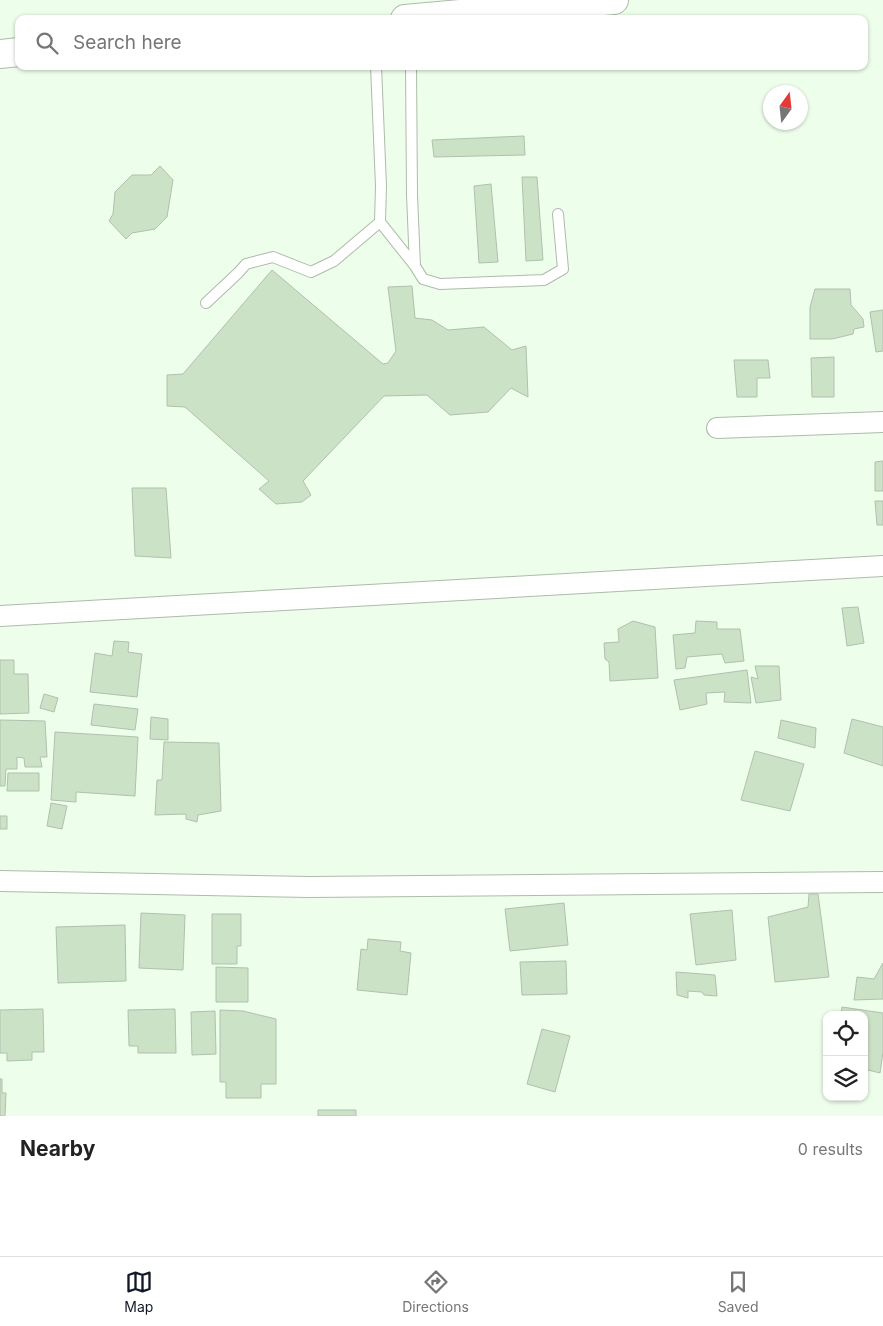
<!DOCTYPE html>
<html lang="en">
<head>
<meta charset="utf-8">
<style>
  :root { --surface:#fff; --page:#f6f6f6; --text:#222; --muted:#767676; --line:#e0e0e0; --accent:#111827 }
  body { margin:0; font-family:Inter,sans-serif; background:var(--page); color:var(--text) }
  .controls { position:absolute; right:15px; bottom:15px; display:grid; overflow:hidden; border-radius:10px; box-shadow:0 1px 4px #0004 }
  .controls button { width:45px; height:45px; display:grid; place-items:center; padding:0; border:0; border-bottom:1px solid var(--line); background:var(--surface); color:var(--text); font:25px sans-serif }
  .compass { position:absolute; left:763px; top:85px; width:45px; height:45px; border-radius:50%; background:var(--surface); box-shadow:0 1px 4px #0004; rotate:15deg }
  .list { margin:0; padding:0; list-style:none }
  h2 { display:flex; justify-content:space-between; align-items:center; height:65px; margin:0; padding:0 20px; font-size:21px }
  h2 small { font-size:16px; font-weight:400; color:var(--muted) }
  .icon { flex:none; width:28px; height:28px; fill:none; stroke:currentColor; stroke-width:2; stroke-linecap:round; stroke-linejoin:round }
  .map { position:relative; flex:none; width:883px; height:1116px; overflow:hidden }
  .search { position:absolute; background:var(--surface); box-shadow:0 1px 4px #0004; left:15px; right:15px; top:15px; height:55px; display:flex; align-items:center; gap:12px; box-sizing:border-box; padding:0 18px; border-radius:10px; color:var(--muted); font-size:19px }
  .sheet { height:140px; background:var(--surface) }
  nav { display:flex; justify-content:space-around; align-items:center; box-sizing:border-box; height:70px; border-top:1px solid var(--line); background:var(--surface); font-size:14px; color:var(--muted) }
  nav a { display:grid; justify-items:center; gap:2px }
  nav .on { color:var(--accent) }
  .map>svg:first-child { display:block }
</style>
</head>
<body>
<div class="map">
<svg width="883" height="1116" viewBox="0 0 883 1116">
  <rect width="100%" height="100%" fill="#edfeea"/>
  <path fill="#cce2c7" stroke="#b0c0ae" d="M 524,136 L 525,155 L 434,157 L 432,140 Z
    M 160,166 L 173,180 L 167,217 L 155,229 L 132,233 L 126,239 L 109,221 L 113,214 L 115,192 L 132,175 L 151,175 Z
    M 522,177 L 537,177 L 543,260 L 526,261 Z
    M 491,184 L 498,262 L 479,263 L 474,186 Z
    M 272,270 L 383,364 L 388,363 L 396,351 L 388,287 L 412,286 L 415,318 L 432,320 L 448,330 L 484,327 L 512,350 L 526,346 L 528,397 L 511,388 L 488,412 L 450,415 L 427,395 L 384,396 L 303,481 L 311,495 L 302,502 L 276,504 L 259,489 L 269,481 L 185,407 L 167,406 L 167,375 L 183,374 Z
    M 815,289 L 850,289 L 851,305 L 863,319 L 864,327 L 854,329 L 853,334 L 832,339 L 810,339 L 810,307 Z
    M 883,310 L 883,351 L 876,352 L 870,312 Z
    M 834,357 L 834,397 L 812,397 L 811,358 Z
    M 734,360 L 768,360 L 770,378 L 757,378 L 757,397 L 737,397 Z
    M 883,461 L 883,491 L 875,491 L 875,462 Z
    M 132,488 L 166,488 L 171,558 L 135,556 Z
    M 875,501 L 883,501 L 883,525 L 877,525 Z
    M 858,607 L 864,643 L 847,646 L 842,608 Z
    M 633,621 L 655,627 L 658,678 L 610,681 L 609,662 L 605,659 L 604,643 L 619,642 L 618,629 Z
    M 696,621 L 717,622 L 717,629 L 740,629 L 744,661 L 725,663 L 722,654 L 687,657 L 685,668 L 676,669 L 673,635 L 695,633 Z
    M 114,641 L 129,642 L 128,652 L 142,654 L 137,697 L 90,692 L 95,653 L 112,656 Z
    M 0,660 L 14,660 L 14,674 L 28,674 L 29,713 L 0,714 Z
    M 755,666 L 779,666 L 781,700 L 756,703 L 751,677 L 758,679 Z
    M 747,670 L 751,703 L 724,702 L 725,692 L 706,693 L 707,704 L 680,710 L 674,680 Z
    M 44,694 L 58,698 L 54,712 L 40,708 Z
    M 94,704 L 138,709 L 135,730 L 91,725 Z
    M 151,717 L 168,719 L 168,740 L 150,739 Z
    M 852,719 L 883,727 L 883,766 L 844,753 Z
    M 0,720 L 45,721 L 47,757 L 40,757 L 42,767 L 25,767 L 24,758 L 17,757 L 17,769 L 6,769 L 5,786 L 0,786 Z
    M 781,720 L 816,728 L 815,748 L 778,738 Z
    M 55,732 L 138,737 L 135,796 L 76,792 L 76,802 L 51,800 Z
    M 164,742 L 219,743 L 221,811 L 198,815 L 197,822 L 186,819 L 186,814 L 155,815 L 157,780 L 162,780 Z
    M 755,751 L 804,764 L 790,811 L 741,800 Z
    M 8,773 L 39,773 L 39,791 L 7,791 Z
    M 51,803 L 67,806 L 62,829 L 47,826 Z
    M 0,816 L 7,816 L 7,829 L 0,829 Z
    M 809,894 L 818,894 L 829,977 L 775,982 L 768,917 L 808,907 Z
    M 564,903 L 568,945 L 510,951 L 505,909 Z
    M 732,910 L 736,960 L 696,965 L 690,914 Z
    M 141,913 L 185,915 L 183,970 L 139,968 Z
    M 212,914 L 241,914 L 241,946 L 237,946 L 237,964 L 212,964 Z
    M 125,925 L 126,981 L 58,983 L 56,927 Z
    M 368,939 L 401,942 L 400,951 L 411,953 L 407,995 L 357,990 L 361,949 L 367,950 Z
    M 566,961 L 567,994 L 522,995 L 520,962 Z
    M 883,963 L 883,999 L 854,1000 L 857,977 L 874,979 Z
    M 216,967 L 248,968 L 248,1002 L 216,1002 Z
    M 676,972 L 715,975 L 717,996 L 704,995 L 702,992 L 688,991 L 688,998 L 677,995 Z
    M 842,1007 L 883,1013 L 883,1052 L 880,1073 L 864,1069 L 864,1015 L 841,1015 Z
    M 43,1009 L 44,1052 L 32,1052 L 32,1060 L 7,1061 L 7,1053 L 0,1053 L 0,1010 Z
    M 175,1009 L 176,1053 L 138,1053 L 138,1046 L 129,1046 L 128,1010 Z
    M 220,1010 L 243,1011 L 276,1019 L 276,1084 L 261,1084 L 261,1098 L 226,1098 L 226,1082 L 220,1082 Z
    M 215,1011 L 216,1054 L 192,1055 L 191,1012 Z
    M 542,1029 L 570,1036 L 555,1092 L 527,1084 Z
    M 0,1079 L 2,1079 L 2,1093 L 6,1093 L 5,1116 L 0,1116 Z
    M 318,1110 L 356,1110 L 356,1116 L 318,1116 Z"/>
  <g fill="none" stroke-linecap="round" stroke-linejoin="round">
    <g stroke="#adbcaa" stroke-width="12">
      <path id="service" d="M 411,66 L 412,195 L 415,266 L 423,279 L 440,284 L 544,280 L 563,269 L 558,214
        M 380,222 L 415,266
        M 206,303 L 238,273 L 246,264 L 273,257 L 311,272 L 334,261 L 380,222 L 381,186 L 376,66"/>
    </g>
    <g stroke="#adbcaa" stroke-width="22">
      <path id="minor" d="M 717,428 L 883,422
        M 0,616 L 883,566
        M 0,881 L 309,887 L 883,882"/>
    </g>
    <g stroke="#adbcaa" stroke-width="30">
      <path id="secondary" d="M 405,19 L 614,0
        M 0,54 L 19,52"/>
    </g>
    <use href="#service" stroke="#fff" stroke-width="10"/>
    <use href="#minor" stroke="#fff" stroke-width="20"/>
    <use href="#secondary" stroke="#fff" stroke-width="28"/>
  </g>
</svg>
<div class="controls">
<button><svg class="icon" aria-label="locate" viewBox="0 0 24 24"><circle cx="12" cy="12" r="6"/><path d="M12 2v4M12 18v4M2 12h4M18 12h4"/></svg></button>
<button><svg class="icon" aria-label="layers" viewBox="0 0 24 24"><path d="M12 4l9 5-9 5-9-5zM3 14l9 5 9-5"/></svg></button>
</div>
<svg class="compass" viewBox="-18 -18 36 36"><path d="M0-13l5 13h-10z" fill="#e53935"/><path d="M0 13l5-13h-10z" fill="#767676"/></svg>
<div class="search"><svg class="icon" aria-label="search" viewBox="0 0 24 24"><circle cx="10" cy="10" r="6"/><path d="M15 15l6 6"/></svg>Search here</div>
</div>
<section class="sheet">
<h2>Nearby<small>0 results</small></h2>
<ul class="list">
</ul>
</section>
<nav>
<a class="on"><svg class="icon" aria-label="map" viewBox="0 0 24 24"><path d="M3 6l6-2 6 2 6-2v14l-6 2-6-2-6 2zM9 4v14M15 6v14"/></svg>Map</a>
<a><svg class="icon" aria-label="directions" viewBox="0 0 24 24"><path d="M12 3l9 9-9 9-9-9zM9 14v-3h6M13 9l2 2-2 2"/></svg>Directions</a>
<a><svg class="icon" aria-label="saved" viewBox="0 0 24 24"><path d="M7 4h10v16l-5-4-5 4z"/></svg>Saved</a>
</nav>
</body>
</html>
